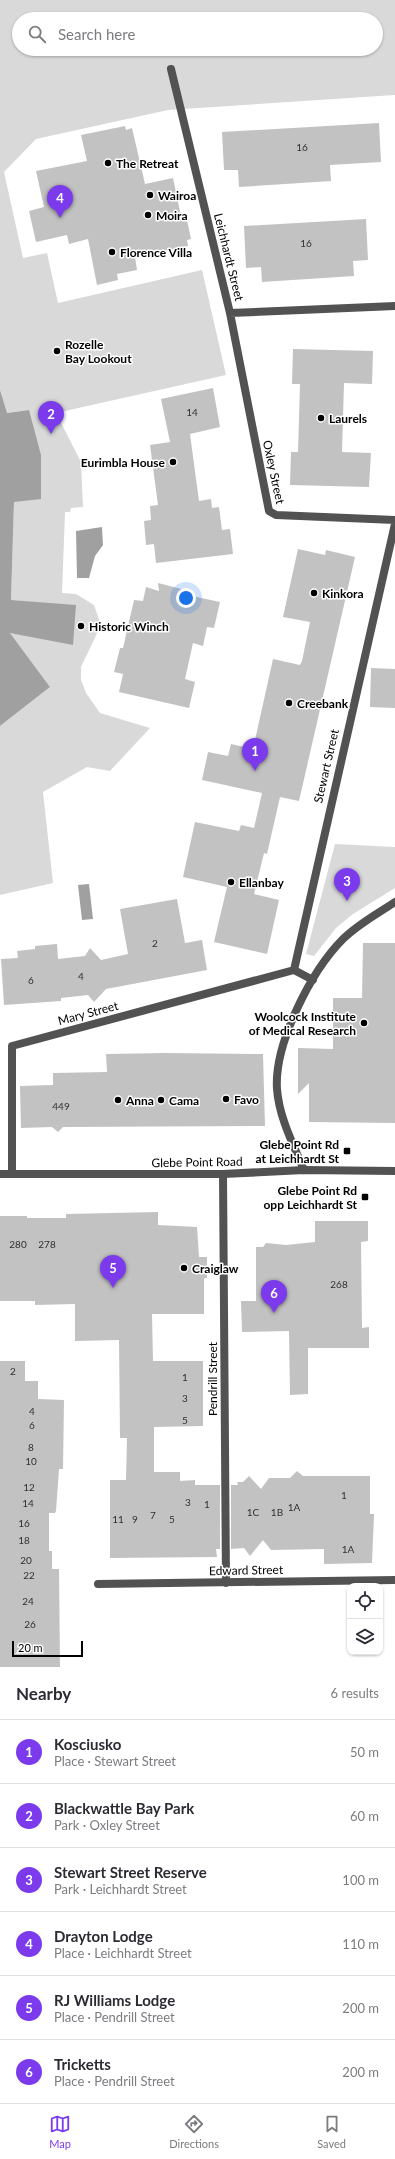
<!DOCTYPE html>
<html lang="en">
<head>
<meta charset="utf-8">
<style>
  :root { --surface:#fff; --page:#f2f2f3; --text:#2b2b33; --muted:#7c7c81; --line:#e1e1e2; --accent:#7c3aed }
  body { margin:0; font-family:Lato,sans-serif; background:var(--page); color:var(--text) }
  .controls { position:absolute; right:12px; bottom:12px; display:grid; overflow:hidden; border-radius:8px; box-shadow:0 1px 3px #0004 }
  .controls button { width:36px; height:36px; display:grid; place-items:center; padding:0; border:0; border-bottom:1px solid var(--line); background:var(--surface); color:var(--text); font:20px sans-serif }
  .scale { position:absolute; left:12px; bottom:10px; width:71px; box-sizing:border-box; padding-left:4px; border:2px solid #000; border-top:0; font-size:11px; line-height:14px; white-space:nowrap; color:#000; -webkit-text-stroke:3px #fff; paint-order:stroke }
  .you { position:absolute; left:186px; top:598px; width:14px; height:14px; margin:-10px; border:3px solid #fff; border-radius:50%; background:#1a73e8; box-shadow:0 0 0 6px #1a73e833 }
  .badge { display:grid; place-items:center; width:26px; height:26px; border-radius:50%; background:var(--accent); color:#fff; font-size:13px; font-weight:700 }
  .pin { position:absolute; translate:-50% -33px; filter:drop-shadow(0 1px 2px #0008) }
  .pin::after { content:''; position:absolute; top:21px; width:14px; height:12px; background:inherit; clip-path:polygon(0 0,100% 0,50% 100%) }
  .list { margin:0; padding:0; list-style:none }
  h2 { display:flex; justify-content:space-between; align-items:center; height:52px; margin:0; padding:0 16px; font-size:17px }
  h2 small { font-size:13px; font-weight:400; color:var(--muted) }
  .list li { display:grid; grid-template-columns:26px 1fr auto; gap:12px; align-items:center; box-sizing:border-box; height:64px; padding:0 16px; border-top:1px solid var(--line) }
  .list b { display:block; font-size:15px; white-space:nowrap }
  .list p { margin:0; font-size:13px; white-space:nowrap; color:var(--muted) }
  .list em { font-size:13px; font-style:normal; color:var(--muted) }
  .icon { flex:none; width:22px; height:22px; fill:none; stroke:currentColor; stroke-width:2; stroke-linecap:round; stroke-linejoin:round }
  .map { position:relative; flex:none; width:395px; height:1667px; overflow:hidden }
  .search { position:absolute; background:var(--surface); box-shadow:0 1px 3px #0004; left:12px; right:12px; top:12px; height:44px; display:flex; align-items:center; gap:10px; box-sizing:border-box; padding:0 14px; border-radius:22px; color:var(--muted); font-size:15px }
  .sheet { height:436px; background:var(--surface) }
  nav { display:flex; justify-content:space-around; align-items:center; box-sizing:border-box; height:56px; border-top:1px solid var(--line); background:var(--surface); font-size:11px; color:var(--muted) }
  nav a { display:grid; justify-items:center; gap:2px }
  nav .on { color:var(--accent) }
  .map>svg:first-child { display:block }
</style>
</head>
<body>
<div class="map">
<svg width="395" height="1667" viewBox="0 0 395 1667">
  <rect width="100%" height="100%" fill="#fff"/>
  <path fill="#d9d9d9" fill-rule="evenodd" d="M 0,0 L 395,0 L 395,95 L 168,110 L 36,139 L 4,172 L 23,258 L 47,253 L 58,303 L 202,270 L 226,375 L 56,413 L 81,462 L 83,507 L 71,508 L 70,512 L 65,512 L 62,593 L 76,594 L 94,605 L 101,625 L 81,667 L 81,680 L 86,693 L 100,713 L 150,728 L 110,771 L 87,767 L 43,792 L 53,883 L 0,895 L 0,726 L 50,687 L 10,633 L 76,606 L 11,600 L 14,501 L 29,410 L 6,413 L 0,390 ZM 19,19 L 376,19 L 376,49 L 19,49 Z
    M 335,844 L 395,847 L 395,888 L 353,914 L 336,928 L 314,956 L 306,954 Z"/>
  <path fill="#a0a0a0" d="M 0,390 L 7,413 L 29,410 L 41,455 L 41,499 L 14,502 L 11,600 L 76,605 L 73,645 L 10,633 L 50,687 L 0,726 Z
    M 102,527 L 103,545 L 95,556 L 89,578 L 77,578 L 76,531 Z
    M 89,884 L 93,919 L 82,920 L 78,885 Z"/>
  <path fill="#c2c2c2" d="M 379,123 L 381,162 L 330,165 L 331,181 L 239,187 L 238,170 L 224,170 L 222,132 Z
    M 125,126 L 126,130 L 132,128 L 145,184 L 173,178 L 182,221 L 187,220 L 191,239 L 187,240 L 188,246 L 135,257 L 137,270 L 117,274 L 118,280 L 97,285 L 88,239 L 69,244 L 67,235 L 36,242 L 29,211 L 44,207 L 36,171 L 87,161 L 81,135 Z
    M 366,219 L 368,260 L 353,261 L 354,276 L 262,282 L 261,267 L 246,268 L 244,226 Z
    M 293,349 L 373,351 L 372,384 L 344,383 L 342,452 L 371,453 L 369,487 L 290,485 L 291,452 L 298,452 L 300,384 L 292,384 Z
    M 213,388 L 220,427 L 190,434 L 199,501 L 211,499 L 212,508 L 219,507 L 222,530 L 230,529 L 233,554 L 156,563 L 154,544 L 146,545 L 144,521 L 151,520 L 150,506 L 158,505 L 150,445 L 170,442 L 161,399 Z
    M 298,549 L 325,555 L 326,550 L 355,557 L 299,801 L 280,797 L 267,854 L 264,853 L 254,894 L 279,900 L 267,954 L 214,942 L 227,887 L 183,877 L 195,822 L 239,831 L 241,825 L 254,828 L 262,793 L 202,780 L 208,752 L 228,756 L 231,744 L 253,749 L 273,659 L 300,665 L 302,661 L 310,622 L 283,617 Z
    M 158,583 L 193,592 L 192,596 L 220,602 L 214,628 L 207,627 L 203,646 L 193,643 L 185,679 L 195,682 L 189,708 L 119,692 L 123,674 L 114,672 L 120,648 L 123,648 L 134,600 L 143,601 L 146,587 L 159,591 Z
    M 371,668 L 395,669 L 395,708 L 370,707 Z
    M 177,899 L 185,943 L 202,940 L 207,970 L 106,989 L 94,1002 L 88,995 L 61,998 L 61,1001 L 4,1005 L 1,959 L 18,958 L 17,951 L 35,949 L 35,946 L 57,944 L 58,959 L 85,956 L 90,948 L 101,960 L 128,954 L 120,909 Z
    M 363,943 L 395,943 L 395,1123 L 309,1122 L 309,1083 L 298,1094 L 298,1048 L 333,1049 L 333,998 L 362,998 Z
    M 165,1053 L 263,1054 L 265,1126 L 63,1127 L 58,1132 L 52,1127 L 21,1128 L 20,1086 L 53,1085 L 53,1073 L 107,1072 L 106,1054 Z
    M 158,1212 L 158,1225 L 197,1227 L 199,1257 L 207,1257 L 207,1278 L 204,1278 L 204,1314 L 152,1314 L 153,1361 L 203,1361 L 203,1426 L 154,1427 L 154,1472 L 180,1472 L 180,1481 L 195,1480 L 195,1485 L 220,1485 L 220,1549 L 216,1549 L 217,1557 L 110,1558 L 110,1480 L 126,1480 L 127,1438 L 120,1438 L 119,1340 L 75,1341 L 75,1304 L 35,1305 L 35,1301 L 0,1301 L 0,1216 L 27,1216 L 27,1218 L 66,1218 L 66,1214 Z
    M 315,1221 L 368,1221 L 368,1241 L 361,1242 L 362,1328 L 369,1327 L 369,1348 L 308,1348 L 308,1394 L 290,1395 L 289,1331 L 242,1332 L 241,1301 L 256,1301 L 256,1247 L 263,1247 L 266,1243 L 286,1245 L 315,1242 Z
    M 0,1361 L 25,1361 L 25,1381 L 38,1381 L 38,1399 L 64,1400 L 63,1469 L 59,1469 L 56,1511 L 55,1513 L 49,1513 L 49,1551 L 52,1551 L 52,1569 L 59,1569 L 60,1667 L 0,1667 Z
    M 297,1471 L 303,1476 L 370,1476 L 370,1514 L 374,1514 L 372,1563 L 324,1564 L 324,1549 L 271,1550 L 263,1540 L 250,1556 L 244,1548 L 231,1549 L 231,1485 L 238,1485 L 237,1482 L 243,1482 L 249,1476 L 261,1489 L 269,1478 L 290,1478 Z"/>
  <g fill="none" stroke-linecap="round" stroke-linejoin="round">
    <path stroke="#525252" stroke-width="8" d="M 171,69 L 230,313 L 269,511 L 276,515 L 395,520
      M 230,313 L 395,306
      M 294,970 L 395,524
      M 294,970 L 313,980
      M 304,1170 C 293,1144 279,1117 277,1089 C 274,1044 311,971 343,939 C 358,924 377,914 395,902
      M 12,1174 L 12,1046 L 294,970
      M 223,1174 L 226,1583
      M 98,1584 L 395,1580"/>
    <path stroke="#525252" stroke-width="8" d="M 0,1174 L 223,1174 L 304,1170 L 395,1171"/>
  </g>
  <g fill="#000" stroke="#fff" stroke-width="1.5">
    <circle cx="108" cy="163" r="4"/>
    <circle cx="150" cy="195" r="4"/>
    <circle cx="148" cy="215" r="4"/>
    <circle cx="112" cy="252" r="4"/>
    <circle cx="57" cy="351" r="4"/>
    <circle cx="321" cy="418" r="4"/>
    <circle cx="173" cy="462" r="4"/>
    <circle cx="314" cy="593" r="4"/>
    <circle cx="81" cy="626" r="4"/>
    <circle cx="289" cy="703" r="4"/>
    <circle cx="231" cy="882" r="4"/>
    <circle cx="364" cy="1023" r="4"/>
    <circle cx="226" cy="1099" r="4"/>
    <circle cx="118" cy="1100" r="4"/>
    <circle cx="161" cy="1100" r="4"/>
    <rect x="343" y="1147" width="8" height="8" rx="2"/>
    <rect x="361" y="1193" width="8" height="8" rx="2"/>
    <circle cx="184" cy="1268" r="4"/>
  </g>
  <g text-anchor="middle" dominant-baseline="central" stroke-width="3" stroke-linejoin="round" paint-order="stroke">
    <g font-size="10" fill="#303030">
      <text x="302" y="147">16</text>
      <text x="306" y="243">16</text>
      <text x="192" y="412">14</text>
      <text x="155" y="943">2</text>
      <text x="81" y="976">4</text>
      <text x="31" y="980">6</text>
      <text x="61" y="1106">449</text>
      <text x="18" y="1244">280</text>
      <text x="47" y="1244">278</text>
      <text x="339" y="1284">268</text>
      <text x="13" y="1371">2</text>
      <text x="185" y="1377">1</text>
      <text x="185" y="1398">3</text>
      <text x="32" y="1411">4</text>
      <text x="185" y="1420">5</text>
      <text x="32" y="1425">6</text>
      <text x="31" y="1447">8</text>
      <text x="31" y="1461">10</text>
      <text x="29" y="1487">12</text>
      <text x="344" y="1495">1</text>
      <text x="188" y="1502">3</text>
      <text x="28" y="1503">14</text>
      <text x="207" y="1504">1</text>
      <text x="294" y="1507">1A</text>
      <text x="253" y="1512">1C</text>
      <text x="277" y="1512">1B</text>
      <text x="153" y="1515">7</text>
      <text x="118" y="1519">11</text>
      <text x="135" y="1519">9</text>
      <text x="172" y="1519">5</text>
      <text x="24" y="1523">16</text>
      <text x="24" y="1540">18</text>
      <text x="348" y="1549">1A</text>
      <text x="26" y="1560">20</text>
      <text x="29" y="1575">22</text>
      <text x="28" y="1601">24</text>
      <text x="30" y="1624">26</text>
    </g>
    <g font-size="12" font-weight="bold" fill="#000" stroke="#fff" text-anchor="start">
      <text x="116" y="163">The Retreat</text>
      <text x="158" y="195">Wairoa</text>
      <text x="156" y="215">Moira</text>
      <text x="120" y="252">Florence Villa</text>
      <text x="65" y="344">Rozelle<tspan x="65" dy="14">Bay Lookout</tspan></text>
      <text x="329" y="418">Laurels</text>
      <text x="165" y="462" text-anchor="end">Eurimbla House</text>
      <text x="322" y="593">Kinkora</text>
      <text x="89" y="626">Historic Winch</text>
      <text x="297" y="703">Creebank</text>
      <text x="239" y="882">Ellanbay</text>
      <text x="356" y="1016" text-anchor="end">Woolcock Institute<tspan x="356" dy="14">of Medical Research</tspan></text>
      <text x="234" y="1099">Favo</text>
      <text x="126" y="1100">Anna</text>
      <text x="169" y="1100">Cama</text>
      <text x="339" y="1144" text-anchor="end">Glebe Point Rd<tspan x="339" dy="14">at Leichhardt St</tspan></text>
      <text x="357" y="1190" text-anchor="end">Glebe Point Rd<tspan x="357" dy="14">opp Leichhardt St</tspan></text>
      <text x="192" y="1268">Craiglaw</text>
    </g>
    <g font-size="12" fill="#000" stroke="#fff">
      <text transform="translate(229 257) rotate(76)">Leichhardt Street</text>
      <text transform="translate(274 472) rotate(78)">Oxley Street</text>
      <text transform="translate(326 766) rotate(-77)">Stewart Street</text>
      <text transform="translate(88 1013) rotate(-15)">Mary Street</text>
      <text transform="translate(197 1162) rotate(-1)">Glebe Point Road</text>
      <text transform="translate(212 1379) rotate(-90)">Pendrill Street</text>
      <text transform="translate(246 1570) rotate(-1)">Edward Street</text>
    </g>
  </g>
</svg>
<div class="controls">
<button><svg class="icon" aria-label="locate" viewBox="0 0 24 24"><circle cx="12" cy="12" r="6"/><path d="M12 2v4M12 18v4M2 12h4M18 12h4"/></svg></button>
<button><svg class="icon" aria-label="layers" viewBox="0 0 24 24"><path d="M12 4l9 5-9 5-9-5zM3 14l9 5 9-5"/></svg></button>
</div>
<div class="scale">20 m</div>
<div class="you"></div>
<div class="pin badge" style="left:255px;top:771px">1</div>
<div class="pin badge" style="left:51px;top:434px">2</div>
<div class="pin badge" style="left:347px;top:901px">3</div>
<div class="pin badge" style="left:60px;top:218px">4</div>
<div class="pin badge" style="left:113px;top:1288px">5</div>
<div class="pin badge" style="left:274px;top:1313px">6</div>
<div class="search"><svg class="icon" aria-label="search" viewBox="0 0 24 24"><circle cx="10" cy="10" r="6"/><path d="M15 15l6 6"/></svg>Search here</div>
</div>
<section class="sheet">
<h2>Nearby<small>6 results</small></h2>
<ul class="list">
<li><span class="badge">1</span><div><b>Kosciusko</b><p>Place · Stewart Street</p></div><em>50 m</em></li>
<li><span class="badge">2</span><div><b>Blackwattle Bay Park</b><p>Park · Oxley Street</p></div><em>60 m</em></li>
<li><span class="badge">3</span><div><b>Stewart Street Reserve</b><p>Park · Leichhardt Street</p></div><em>100 m</em></li>
<li><span class="badge">4</span><div><b>Drayton Lodge</b><p>Place · Leichhardt Street</p></div><em>110 m</em></li>
<li><span class="badge">5</span><div><b>RJ Williams Lodge</b><p>Place · Pendrill Street</p></div><em>200 m</em></li>
<li><span class="badge">6</span><div><b>Tricketts</b><p>Place · Pendrill Street</p></div><em>200 m</em></li>
</ul>
</section>
<nav>
<a class="on"><svg class="icon" aria-label="map" viewBox="0 0 24 24"><path d="M3 6l6-2 6 2 6-2v14l-6 2-6-2-6 2zM9 4v14M15 6v14"/></svg>Map</a>
<a><svg class="icon" aria-label="directions" viewBox="0 0 24 24"><path d="M12 3l9 9-9 9-9-9zM9 14v-3h6M13 9l2 2-2 2"/></svg>Directions</a>
<a><svg class="icon" aria-label="saved" viewBox="0 0 24 24"><path d="M7 4h10v16l-5-4-5 4z"/></svg>Saved</a>
</nav>
</body>
</html>
